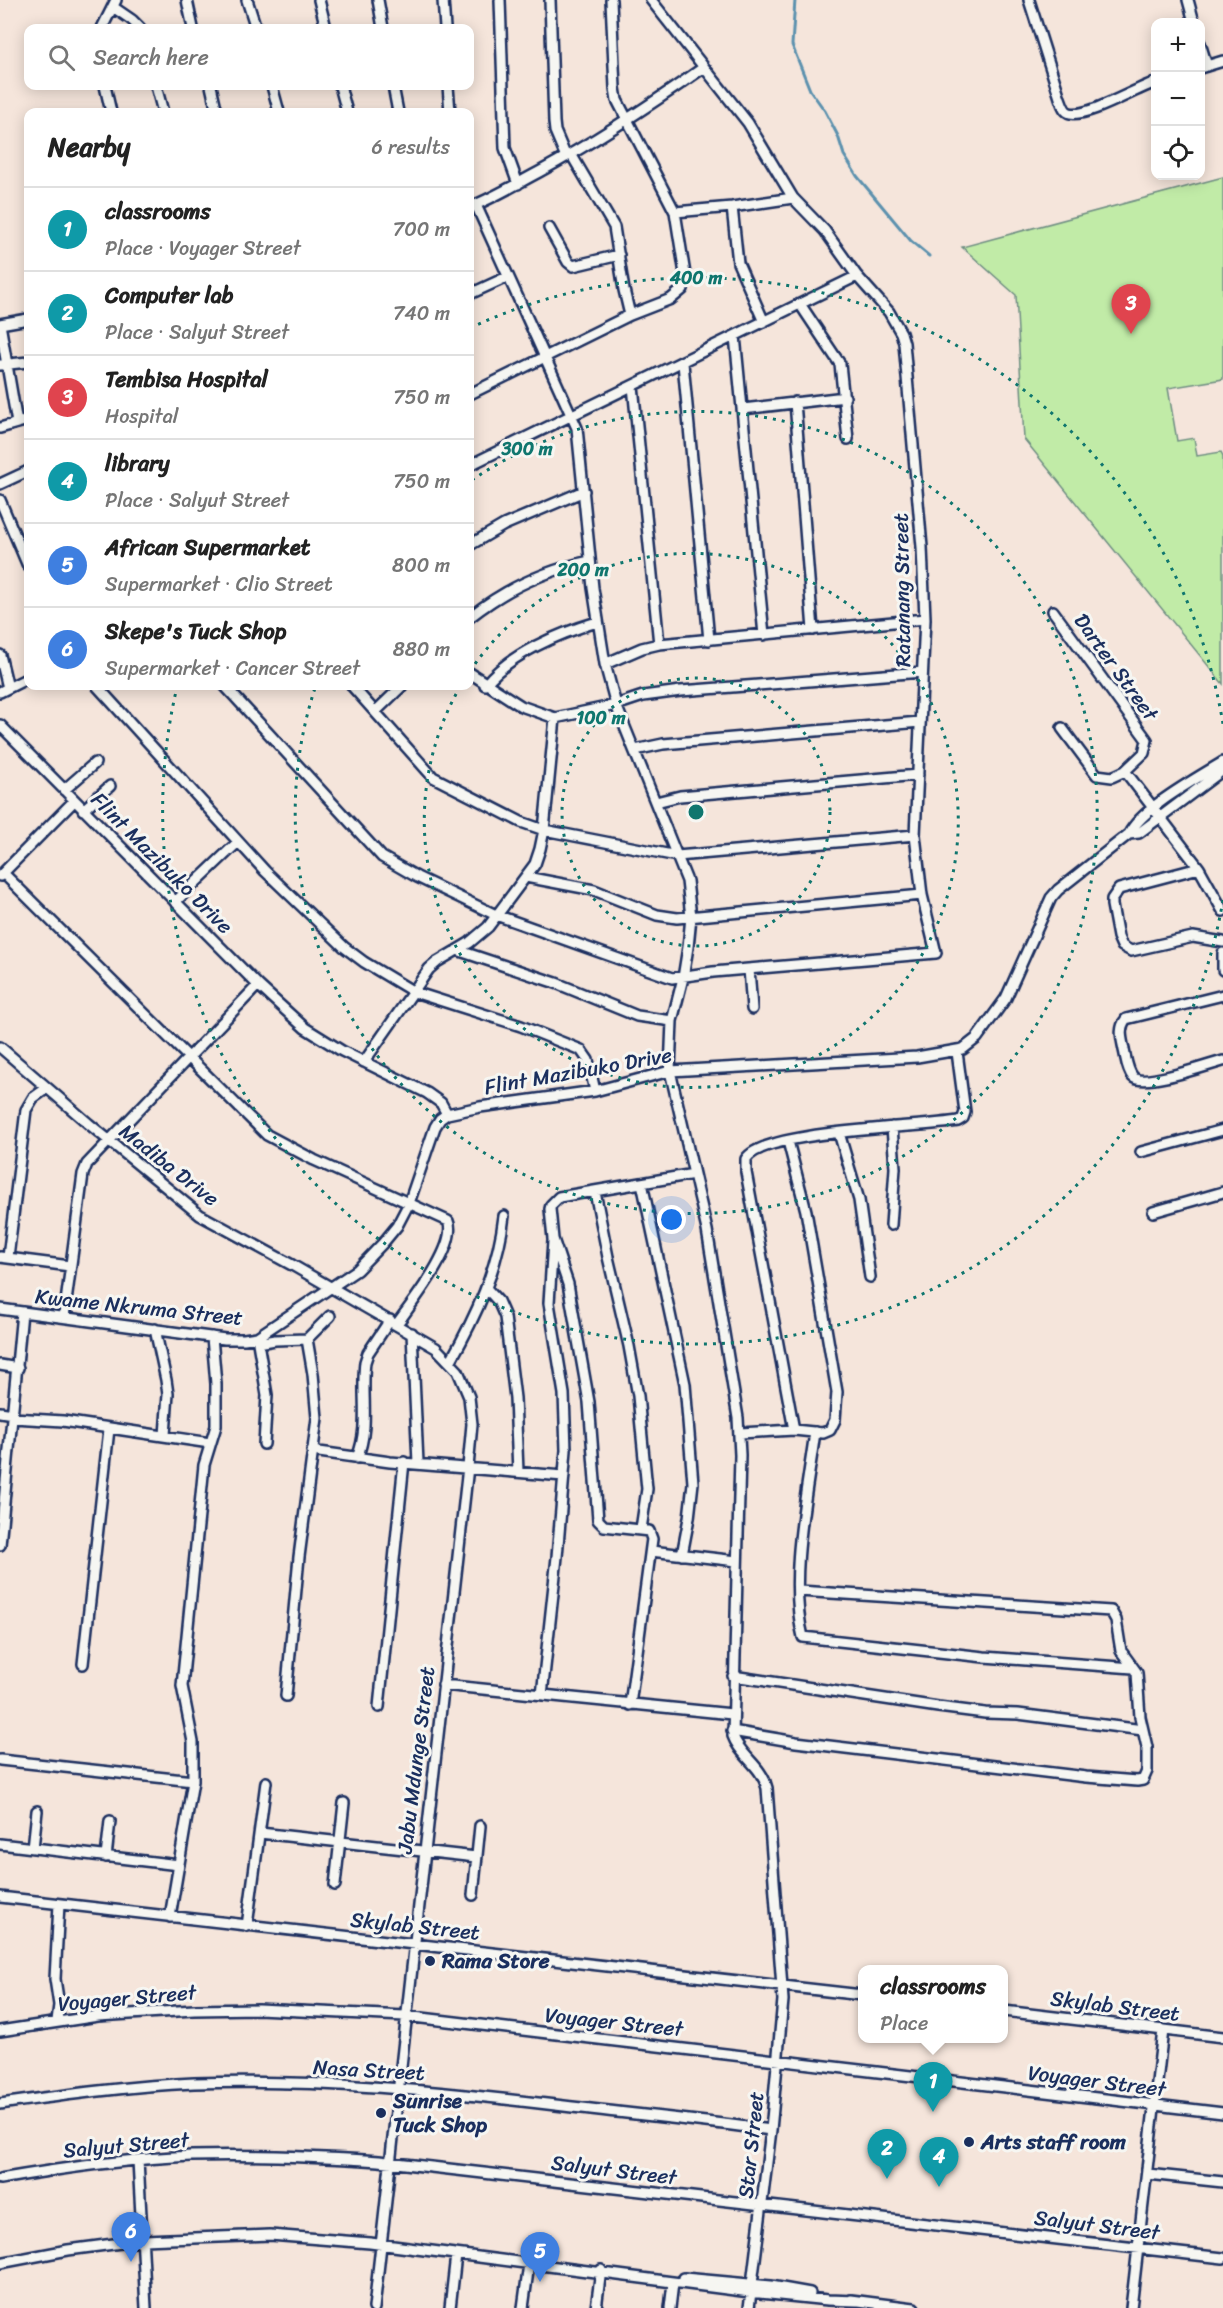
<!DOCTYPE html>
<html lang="en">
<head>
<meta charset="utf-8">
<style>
  :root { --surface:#fff; --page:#f2f2f2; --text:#222; --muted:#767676; --line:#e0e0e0; --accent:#1b2f5e }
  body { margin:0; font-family:Sriracha,sans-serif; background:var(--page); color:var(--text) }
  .controls { position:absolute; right:18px; top:18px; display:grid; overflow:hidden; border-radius:12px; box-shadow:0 3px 15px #0003 }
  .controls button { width:54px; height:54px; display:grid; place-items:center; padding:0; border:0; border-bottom:2px solid var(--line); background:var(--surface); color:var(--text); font:30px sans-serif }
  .you { position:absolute; left:672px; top:1220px; width:21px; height:21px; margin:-15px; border:4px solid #fff; border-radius:50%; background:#1a73e8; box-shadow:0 0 0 9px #1a73e833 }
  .badge { display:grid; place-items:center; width:39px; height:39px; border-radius:50%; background:var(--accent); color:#fff; font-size:20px; font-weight:700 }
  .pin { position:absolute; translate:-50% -50px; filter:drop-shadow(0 2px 3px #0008) }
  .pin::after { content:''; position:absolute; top:32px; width:21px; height:18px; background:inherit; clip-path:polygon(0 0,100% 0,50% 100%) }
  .popup { position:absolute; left:858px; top:1965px; width:150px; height:78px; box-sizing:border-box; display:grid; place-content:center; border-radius:12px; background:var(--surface); filter:drop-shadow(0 2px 4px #0005); font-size:20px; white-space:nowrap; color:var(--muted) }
  .popup b { font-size:22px; color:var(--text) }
  .popup::after { content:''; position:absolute; left:50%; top:100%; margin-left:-12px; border:12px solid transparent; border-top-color:var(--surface) }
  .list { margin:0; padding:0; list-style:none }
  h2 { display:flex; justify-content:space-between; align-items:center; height:78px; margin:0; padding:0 24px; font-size:26px }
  h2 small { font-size:20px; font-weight:400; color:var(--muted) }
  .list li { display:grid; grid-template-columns:39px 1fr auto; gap:18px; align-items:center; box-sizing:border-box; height:84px; padding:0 24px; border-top:2px solid var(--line) }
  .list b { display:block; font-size:22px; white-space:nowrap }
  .list p { margin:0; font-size:20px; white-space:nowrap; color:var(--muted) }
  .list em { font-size:20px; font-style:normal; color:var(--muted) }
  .icon { flex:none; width:33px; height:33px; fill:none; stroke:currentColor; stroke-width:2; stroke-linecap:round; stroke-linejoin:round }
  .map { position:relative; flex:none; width:1223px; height:2308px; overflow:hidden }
  .search { position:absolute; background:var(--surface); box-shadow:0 3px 15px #0003; left:24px; top:24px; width:450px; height:66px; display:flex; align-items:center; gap:15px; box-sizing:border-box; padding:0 21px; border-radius:12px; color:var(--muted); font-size:22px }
  .panel { position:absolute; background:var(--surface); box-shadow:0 3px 15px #0003; left:24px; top:108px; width:450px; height:582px; border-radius:12px }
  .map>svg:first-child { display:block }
</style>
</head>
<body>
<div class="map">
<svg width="1223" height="2308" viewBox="0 0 1223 2308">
  <rect width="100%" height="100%" fill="#f5e5db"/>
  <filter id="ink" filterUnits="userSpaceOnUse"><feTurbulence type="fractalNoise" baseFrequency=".0167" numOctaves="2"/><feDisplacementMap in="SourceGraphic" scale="12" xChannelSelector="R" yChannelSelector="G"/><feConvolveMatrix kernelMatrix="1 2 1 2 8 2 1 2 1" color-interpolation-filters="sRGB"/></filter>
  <g filter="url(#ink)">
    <path fill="#c1eba7" stroke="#6e8d82" stroke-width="1.5" d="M 1223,177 L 1223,379 L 1168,388 L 1177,441 L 1194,438 L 1197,456 L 1221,452 L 1223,456 L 1223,684 L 1024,439 L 1016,295 L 962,247 Z"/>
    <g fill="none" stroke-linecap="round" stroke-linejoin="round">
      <path stroke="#5b91ae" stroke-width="3" d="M 795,0 L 792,45 L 810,90 L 825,111 L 838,136 L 844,155 L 857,176 L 911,241 L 929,256"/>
      <g stroke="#1b2f5e" stroke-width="14">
        <path id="minor" d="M 187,0 L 193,28
          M 247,0 L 256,28
          M 319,0 L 326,28
          M 378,0 L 383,28
          M 443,0 L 445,28
          M 500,0 L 505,148 L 518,184
          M 550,0 L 554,122 L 555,131 L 566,157
          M 1029,0 L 1060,98 C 1062,103 1064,112 1070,113 C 1087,118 1137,88 1156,82
          M 1188,0 L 1194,22
          M 113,7 L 132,20 L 140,28
          M 102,28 L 116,0
          M 1200,43 L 1207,66
          M 1200,68 L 1223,61
          M 105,86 L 111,112
          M 156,86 L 163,112
          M 211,86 L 217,112
          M 272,86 L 279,112
          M 340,86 L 347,112
          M 393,86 L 398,112
          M 448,86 L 450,112
          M 571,154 L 614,227 L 624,290 L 630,315
          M 476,205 L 577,428 L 593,588 L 605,664 L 616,705 L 687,881 L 691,917 L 688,947 L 683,978 L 672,1021 L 670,1071 L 707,1230 L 738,1418 L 740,1455 L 733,1736 C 740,1756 762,1766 767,1788 L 783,2000 L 771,2130 L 749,2308
          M 470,207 C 494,198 516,184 539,172 C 596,141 649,106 703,68
          M 732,207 L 738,263 L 764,322
          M 675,212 L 732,207 L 793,198
          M 549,228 L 568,262 L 573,266 L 619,255
          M 470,294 L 507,277
          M 800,304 L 840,364 L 848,439
          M 0,324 L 17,423
          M 0,324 L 28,319
          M 735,336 L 764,635
          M 683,363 L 709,640
          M 0,365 L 28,362
          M 633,386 L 659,644
          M 470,394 L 630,315 L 671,299 L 683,289 L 685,274 L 675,212 L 617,100 L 615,88 L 611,0
          M 795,402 L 813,630
          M 743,409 L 845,397
          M 0,428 L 28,420
          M 470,465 L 857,276
          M 0,484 L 28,471
          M 0,500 L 28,566
          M 470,545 L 504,525 L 584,491
          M 1053,611 L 1147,740 L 1144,753 L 1125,771 L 1199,868 L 1223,911
          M 470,617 C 505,589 547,570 590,561
          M 0,655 L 8,688
          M 605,664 L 642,648 L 659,644 L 925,619
          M 470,673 L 521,706 L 555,718 L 616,705 L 643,696 L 681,691 L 922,672
          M 485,685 C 509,654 560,633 597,622
          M 97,686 L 265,871 L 344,947 L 364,962 L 414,992 L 521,1026 L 581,1050 L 588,1060 L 595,1091
          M 225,686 L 382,857 L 417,877 L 496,915 L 672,978 L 713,972 L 936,953 L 922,895 L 915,835 L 925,619 L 922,547 L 904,343 L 901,333 L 889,312 L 857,276 L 825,231 L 793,198 L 748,123 L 651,0
          M 352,686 L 433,777 L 521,822 L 544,830 L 677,856 L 915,835
          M 0,692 L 28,678
          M 375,712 L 402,686
          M 0,725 L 258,985 L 305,1028 L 342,1051 L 427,1093 L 441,1103 L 447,1114 L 480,1107 L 595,1091 L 670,1071 L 917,1057 L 963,1049 L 977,1038 L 1006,998 L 1051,898 L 1058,890 L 1129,834 C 1143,807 1196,779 1223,762
          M 1062,728 L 1097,775 L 1112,777 L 1125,771
          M 635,750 L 663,744 L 920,722
          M 64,790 L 95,763
          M 656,802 L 680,796 L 918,775
          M 83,810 L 110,786
          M 1129,834 L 1139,833 L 1223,770
          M 1199,868 L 1119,889 L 1112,899 L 1112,905 L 1118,937 L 1122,946 L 1131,951 L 1193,937 L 1223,942
          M 3,873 L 267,1135 L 314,1160 L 448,1221 C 459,1245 411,1304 397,1324
          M 0,876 L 74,801
          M 526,877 L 594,890 L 657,915 L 677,918 L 922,895
          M 175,902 L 238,842
          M 457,950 L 556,983 L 637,1016 L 672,1021
          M 1223,953 L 1223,970
          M 749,969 L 752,1009
          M 1223,995 L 1126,1019 C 1118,1029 1122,1039 1124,1050 C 1126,1058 1127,1070 1133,1077 C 1143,1088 1208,1065 1223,1061
          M 0,1047 L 89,1124 L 200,1215 L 292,1265 L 436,1348 L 458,1371 L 469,1397 L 472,1424 L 468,1467 L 374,2308
          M 364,1062 L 429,969 L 437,962 L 469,943 L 488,927 L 535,864 L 540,849 L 544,830 L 555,718
          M 839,1133 L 859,1200 L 870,1277
          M 1141,1152 L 1223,1130
          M 642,1183 L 685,1384 L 693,1483 L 689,1518 L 682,1555
          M 595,1192 L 608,1257 L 629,1346 L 638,1396 L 647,1489 L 641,1529
          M 1153,1212 L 1223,1192
          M 891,1225 L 895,1168 L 892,1127
          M 0,1257 L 70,1266
          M 8,1257 L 26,1110 L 33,1098 L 47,1088
          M 486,1288 L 498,1301 L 505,1317 L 515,1398 L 518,1472
          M 0,1309 L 225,1339 L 244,1339 L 257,1337 L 357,1270 L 383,1243 L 397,1226 L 409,1203 L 435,1127 L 440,1119 L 447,1114
          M 64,1317 L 83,1174 L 87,1164 L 258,985
          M 155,1329 L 166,1380 L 168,1394 L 165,1435
          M 412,1333 L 418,1463
          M 257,1337 L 267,1395 L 264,1444
          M 258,1343 L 275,1340 L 307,1339 L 330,1316
          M 450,1362 C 476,1316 498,1269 504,1216
          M 0,1365 L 18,1368
          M 0,1412 L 13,1414
          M 13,1418 L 63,1421 L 210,1443
          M 794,1430 L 746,1172 L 746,1159 C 763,1130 921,1128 958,1121 L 963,1118 L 965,1112 L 957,1052
          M 815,1432 C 807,1493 788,1578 803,1637 L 984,1657 L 1133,1668
          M 740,1433 L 794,1430 L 823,1433 L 830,1430 L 835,1420 L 837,1392 L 806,1211 L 788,1141
          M 312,1451 L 390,1462 L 564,1476
          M 357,1458 C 370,1426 361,1395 365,1362 L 368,1353 L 390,1320
          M 0,1545 L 22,1312
          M 651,1551 L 737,1561
          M 83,1664 L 109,1429
          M 733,1676 L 938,1707 L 985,1713 L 1018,1714 L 1143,1730
          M 443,1685 L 732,1714
          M 542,1695 L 557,1557 L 566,1450 L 564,1394 L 549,1303 L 553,1241
          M 286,1696 L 299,1557 L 317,1418 L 313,1374 L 307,1339
          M 630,1705 L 652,1539 L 649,1531 L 604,1526 L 598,1520 L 589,1402 L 568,1284 L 553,1239 L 550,1209 L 551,1205 L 559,1197 L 694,1174
          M 379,1707 L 404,1462
          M 732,1731 L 796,1742 L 1086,1777 L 1137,1781 L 1143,1780 L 1147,1771 L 1147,1747 L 1140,1717 L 1137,1673 L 1121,1651 L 1116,1620 L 1111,1611 L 799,1591
          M 0,1760 L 193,1781
          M 260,1833 L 476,1857
          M 0,1844 L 179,1865
          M 33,1848 L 37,1811
          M 106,1857 L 110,1821
          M 335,1885 L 344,1803
          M 473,1895 L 480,1826
          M 0,1897 L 862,1995
          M 170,1917 L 193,1781 L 193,1742 L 182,1686 L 204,1465 L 216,1426 L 216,1384 L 212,1337
          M 247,1926 L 266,1782
          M 1004,2011 L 1223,2037
          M 57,2021 L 59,2005 L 55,1979 L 59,1904
          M 0,2031 L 98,2016 L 194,2010 L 258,2009 L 405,2016 L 1223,2113
          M 0,2104 C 64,2095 129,2086 194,2083 C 318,2079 441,2091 564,2106 C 633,2114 702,2121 771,2130
          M 138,2160 L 146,2308
          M 1148,2174 L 1223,2182
          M 0,2179 C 63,2168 127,2159 191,2156 C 254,2154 317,2157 379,2161 L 1223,2258
          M 0,2263 L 68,2250 L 144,2240 L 270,2235 L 370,2243 L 750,2292 L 828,2300 L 857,2301
          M 684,2278 L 771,2286 L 810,2293
          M 851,2300 L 914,2308
          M 450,2308 L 456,2255
          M 523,2308 L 529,2264
          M 596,2308 L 601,2270
          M 670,2308 L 673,2283
          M 1131,2308 L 1163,2030"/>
      </g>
      <use href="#minor" stroke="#f6f6f2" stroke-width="9"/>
    </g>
  </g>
  <g fill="none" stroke="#0f766e" stroke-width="3" stroke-dasharray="3 6">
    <circle cx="696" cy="812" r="134"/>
    <path d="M470 671A267 267 0 1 1 460 687"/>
    <path d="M472 480A401 401 0 1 1 315 688"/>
    <path d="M1223 900A534 534 0 1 1 177 687M470 328A534 534 0 0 1 1223 724"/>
  </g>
  <g fill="#1b2f5e" stroke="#f6f6f2" stroke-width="2">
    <circle cx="430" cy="1961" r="6"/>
    <circle cx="381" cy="2113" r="6"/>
    <circle cx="969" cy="2142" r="6"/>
  </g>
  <g text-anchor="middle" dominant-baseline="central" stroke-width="6" stroke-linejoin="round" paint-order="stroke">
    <g font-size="21" fill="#1b2f5e" stroke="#f6f6f2">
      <text transform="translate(902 590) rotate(-91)">Ratanang Street</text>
      <text transform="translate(1116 667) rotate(54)">Darter Street</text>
      <text transform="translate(162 863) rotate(45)">Flint Mazibuko Drive</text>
      <text transform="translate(578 1071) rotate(-10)">Flint Mazibuko Drive</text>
      <text transform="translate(169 1165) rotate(38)">Madiba Drive</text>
      <text transform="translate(139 1307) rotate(6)">Kwame Nkruma Street</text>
      <text transform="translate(416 1760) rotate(-83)">Jabu Mdunge Street</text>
      <text transform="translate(415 1926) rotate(6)">Skylab Street</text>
      <text transform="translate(127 1998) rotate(-5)">Voyager Street</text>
      <text transform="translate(1115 2006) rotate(7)">Skylab Street</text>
      <text transform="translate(614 2022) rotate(6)">Voyager Street</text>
      <text transform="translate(369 2070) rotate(3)">Nasa Street</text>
      <text transform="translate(1097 2081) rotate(7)">Voyager Street</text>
      <text transform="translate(126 2145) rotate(-5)">Salyut Street</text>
      <text transform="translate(751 2145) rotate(-84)">Star Street</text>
      <text transform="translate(614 2170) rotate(7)">Salyut Street</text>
      <text transform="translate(1097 2225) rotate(7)">Salyut Street</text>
    </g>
    <g font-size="21" font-weight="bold" fill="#1b2f5e" stroke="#f6f6f2" text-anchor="start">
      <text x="442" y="1961">Rama Store</text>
      <text x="393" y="2101">Sunrise<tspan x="393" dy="24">Tuck Shop</tspan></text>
      <text x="981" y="2142">Arts staff room</text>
    </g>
  </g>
  <circle cx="696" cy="812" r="9" fill="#0f766e" stroke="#f6f6f2" stroke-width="3"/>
  <g font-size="18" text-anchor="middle" font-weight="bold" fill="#0f766e" stroke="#f6f6f2" stroke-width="6" stroke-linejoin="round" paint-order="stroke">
    <text x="696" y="284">400 m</text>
    <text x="527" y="455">300 m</text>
    <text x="583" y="576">200 m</text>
    <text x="601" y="724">100 m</text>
  </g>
</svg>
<div class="controls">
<button>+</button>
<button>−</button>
<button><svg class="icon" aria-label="locate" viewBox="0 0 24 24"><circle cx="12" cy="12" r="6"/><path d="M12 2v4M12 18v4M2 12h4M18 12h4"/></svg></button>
</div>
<div class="you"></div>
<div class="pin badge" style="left:933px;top:2112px;background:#0f9aa8">1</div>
<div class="popup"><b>classrooms</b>Place</div>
<div class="pin badge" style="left:887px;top:2179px;background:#0f9aa8">2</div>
<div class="pin badge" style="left:1131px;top:334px;background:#e0444e">3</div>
<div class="pin badge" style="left:939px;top:2187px;background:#0f9aa8">4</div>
<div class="pin badge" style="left:540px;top:2282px;background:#3f7fe0">5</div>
<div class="pin badge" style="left:131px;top:2262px;background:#3f7fe0">6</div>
<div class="search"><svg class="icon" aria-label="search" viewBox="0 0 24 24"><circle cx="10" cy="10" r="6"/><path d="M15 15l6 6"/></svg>Search here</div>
<section class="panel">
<h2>Nearby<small>6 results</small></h2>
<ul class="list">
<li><span class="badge" style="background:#0f9aa8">1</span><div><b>classrooms</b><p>Place · Voyager Street</p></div><em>700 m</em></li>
<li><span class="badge" style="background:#0f9aa8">2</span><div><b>Computer lab</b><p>Place · Salyut Street</p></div><em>740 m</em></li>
<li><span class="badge" style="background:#e0444e">3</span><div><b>Tembisa Hospital</b><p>Hospital</p></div><em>750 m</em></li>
<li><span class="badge" style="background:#0f9aa8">4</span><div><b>library</b><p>Place · Salyut Street</p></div><em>750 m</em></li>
<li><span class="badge" style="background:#3f7fe0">5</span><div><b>African Supermarket</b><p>Supermarket · Clio Street</p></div><em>800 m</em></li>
<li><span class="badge" style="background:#3f7fe0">6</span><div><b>Skepe's Tuck Shop</b><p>Supermarket · Cancer Street</p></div><em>880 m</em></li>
</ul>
</section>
</div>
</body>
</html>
